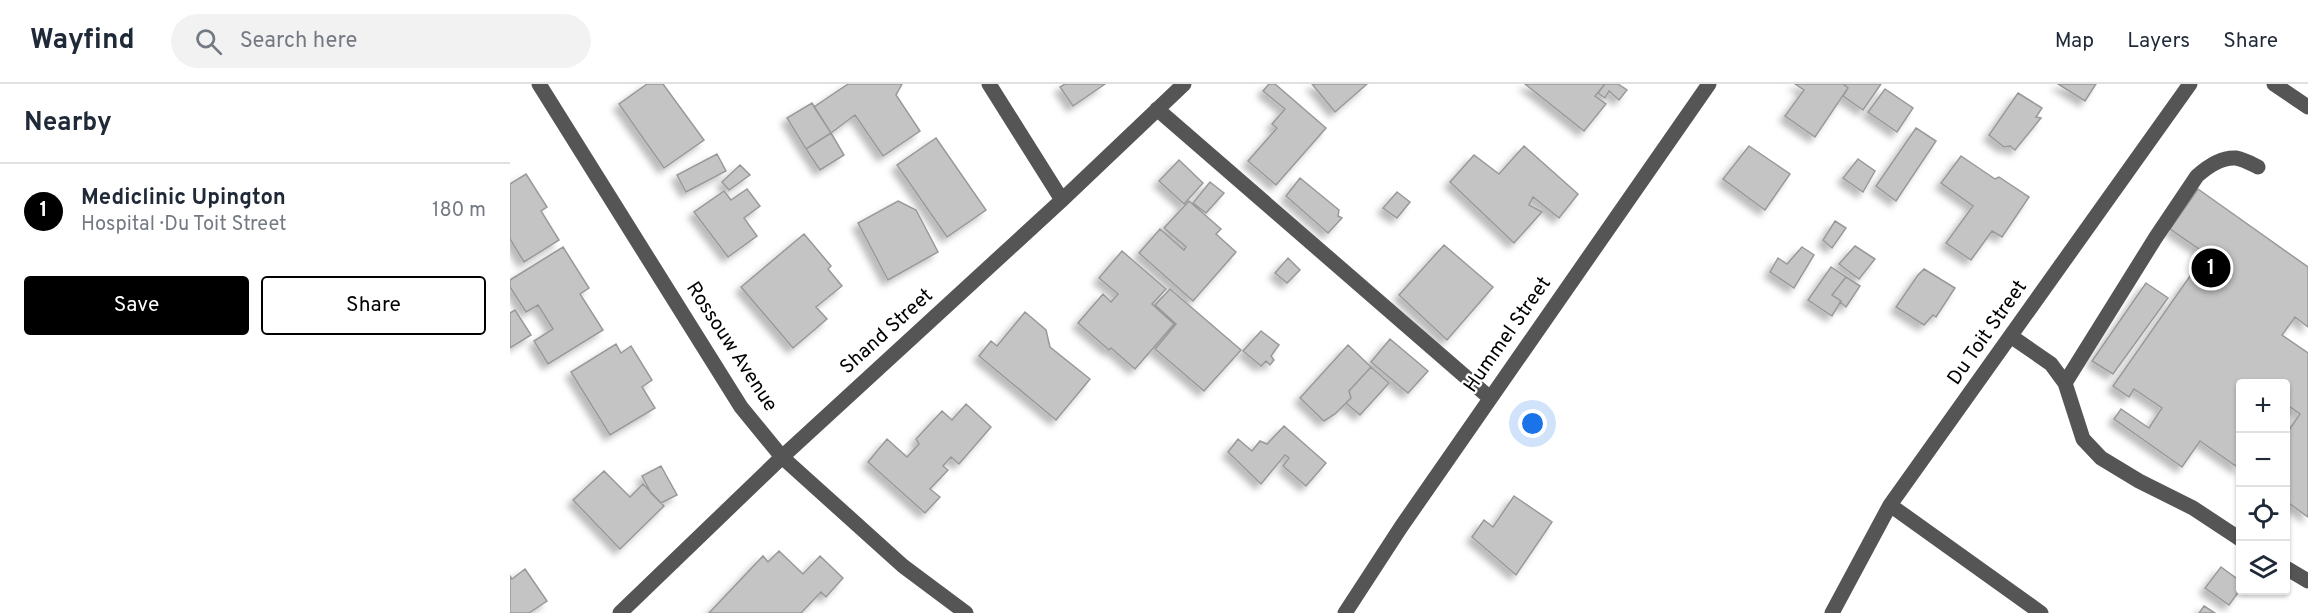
<!DOCTYPE html>
<html lang="en">
<head>
<meta charset="utf-8">
<style>
  :root { --surface:#fff; --page:#f2f2f3; --text:#1f2937; --muted:#747a83; --line:#e0e1e3; --accent:#000 }
  body { margin:0; font-family:Overpass,sans-serif; background:var(--page); color:var(--text) }
  .controls { position:absolute; right:18px; bottom:18px; display:grid; overflow:hidden; border-radius:6px; box-shadow:0 2px 4px #0004 }
  .controls button { width:54px; height:54px; display:grid; place-items:center; padding:0; border:0; border-bottom:2px solid var(--line); background:var(--surface); color:var(--text); font:30px sans-serif }
  .you { position:absolute; left:1023px; top:340px; width:21px; height:21px; margin:-15px; border:4px solid #fff; border-radius:50%; background:#1a73e8; box-shadow:0 0 0 9px #1a73e833 }
  .badge { display:grid; place-items:center; width:39px; height:39px; border-radius:50%; background:var(--accent); color:#fff; font-size:20px; font-weight:700 }
  .pin { position:absolute; translate:-50% -50%; border:3px solid #fff; box-shadow:0 2px 6px #0006 }
  .list { margin:0; padding:0; list-style:none }
  h2 { display:flex; justify-content:space-between; align-items:center; height:78px; margin:0; padding:0 24px; font-size:26px }
  h2 small { font-size:20px; font-weight:400; color:var(--muted) }
  .list li { display:grid; grid-template-columns:39px 1fr auto; gap:18px; align-items:center; box-sizing:border-box; height:96px; padding:0 24px; border-top:2px solid var(--line) }
  .list b { display:block; font-size:22px; white-space:nowrap }
  .list p { margin:0; font-size:20px; white-space:nowrap; color:var(--muted) }
  .list em { font-size:20px; font-style:normal; color:var(--muted) }
  .actions { display:flex; gap:12px; padding:18px 24px }
  .actions a { flex:1; padding:14px 0; border:2px solid var(--accent); border-radius:6px; text-align:center; font-size:21px; color:var(--accent) }
  .actions .main { background:var(--accent); color:#fff }
  .icon { flex:none; width:33px; height:33px; fill:none; stroke:currentColor; stroke-width:2; stroke-linecap:round; stroke-linejoin:round }
  .map { position:relative; flex:none; width:1798px; height:529px; overflow:hidden }
  header { display:flex; align-items:center; gap:36px; box-sizing:border-box; height:84px; padding:0 30px; background:var(--surface); border-bottom:2px solid var(--line) }
  header strong { font-size:28px }
  nav { display:flex; gap:33px; margin-inline-start:auto; font-size:21px }
  .search { width:420px; height:54px; background:var(--page); display:flex; align-items:center; gap:15px; box-sizing:border-box; padding:0 21px; border-radius:33px; color:var(--muted); font-size:22px }
  main { display:flex }
  aside { flex:1; background:var(--surface) }
  .map>svg:first-child { display:block }
</style>
</head>
<body>
<header>
<strong>Wayfind</strong>
<div class="search"><svg class="icon" aria-label="search" viewBox="0 0 24 24"><circle cx="10" cy="10" r="6"/><path d="M15 15l6 6"/></svg>Search here</div>
<nav><a>Map</a><a>Layers</a><a>Share</a></nav>
</header>
<main>
<aside>
<h2>Nearby<small></small></h2>
<ul class="list">
<li><span class="badge">1</span><div><b>Mediclinic Upington</b><p>Hospital · Du Toit Street</p></div><em>180 m</em></li>
</ul>
<div class="actions"><a class="main">Save</a><a>Share</a></div>
</aside>
<div class="map">
<svg width="1798" height="529" viewBox="0 0 1798 529">
  <defs>
    <filter id="shadow"><feDropShadow dx="-5.5" dy="5.5" stdDeviation="3" flood-color="#0004"/></filter>
  </defs>
  <rect width="100%" height="100%" fill="#fff"/>
  <path fill="#c4c4c4" stroke="#999" stroke-width="1.5" filter="url(#shadow)" d="M 137,0 L 153,0 L 194,56 L 154,84 L 109,20 Z
    M 338,0 L 392,0 L 386,11 L 410,47 L 373,72 L 345,31 L 321,49 L 304,23 Z
    M 555,0 L 595,0 L 563,22 L 550,3 Z
    M 759,0 L 765,0 L 816,44 L 766,101 L 738,77 L 767,44 L 762,40 L 775,25 L 753,7 Z
    M 802,0 L 857,0 L 825,28 Z
    M 1015,0 L 1095,0 L 1085,12 L 1096,20 L 1074,47 Z
    M 1095,0 L 1108,0 L 1117,6 L 1109,16 L 1099,7 L 1095,14 L 1088,9 Z
    M 1285,0 L 1333,0 L 1338,4 L 1305,53 L 1275,32 L 1294,6 Z
    M 1333,0 L 1371,0 L 1353,26 L 1333,12 L 1338,4 Z
    M 1548,0 L 1586,0 L 1575,17 Z
    M 1375,5 L 1403,24 L 1387,48 L 1358,28 Z
    M 1508,9 L 1532,24 L 1526,33 L 1531,34 L 1505,66 L 1500,62 L 1494,63 L 1479,51 Z
    M 302,19 L 321,49 L 296,65 L 277,34 Z
    M 1406,44 L 1426,57 L 1386,117 L 1366,102 Z
    M 321,49 L 334,71 L 310,86 L 296,65 Z
    M 426,54 L 476,126 L 437,153 L 387,81 Z
    M 1014,62 L 1068,110 L 1049,134 L 1023,113 L 1019,121 L 1032,128 L 1004,159 L 940,98 L 964,71 L 989,90 Z
    M 1239,62 L 1280,90 L 1255,126 L 1213,95 Z
    M 207,70 L 216,87 L 176,108 L 167,91 Z
    M 1451,72 L 1485,95 L 1489,93 L 1519,113 L 1492,153 L 1482,147 L 1461,176 L 1436,159 L 1463,122 L 1431,99 Z
    M 1348,75 L 1365,87 L 1353,108 L 1333,94 Z
    M 669,76 L 693,99 L 674,120 L 649,97 Z
    M 230,81 L 240,91 L 219,106 L 212,98 Z
    M 16,90 L 37,123 L 31,127 L 49,156 L 14,178 L 0,155 L 0,100 Z
    M 790,94 L 829,126 L 828,132 L 832,134 L 818,149 L 776,112 Z
    M 700,98 L 714,109 L 696,129 L 683,119 Z
    M 237,105 L 250,122 L 234,134 L 247,152 L 218,173 L 184,128 L 214,107 L 221,116 Z
    M 1688,105 L 1798,183 L 1798,243 L 1785,233 L 1772,251 L 1798,269 L 1798,433 L 1776,417 L 1776,343 L 1779,346 L 1790,330 L 1776,320 L 1776,300 L 1730,300 L 1730,385 L 1690,357 L 1672,383 L 1604,335 L 1611,325 L 1639,344 L 1652,324 L 1624,305 L 1619,313 L 1603,302 L 1680,192 L 1697,204 L 1712,181 L 1660,145 Z
    M 887,108 L 900,118 L 887,134 L 873,124 Z
    M 388,117 L 406,126 L 428,168 L 378,196 L 348,139 Z
    M 679,117 L 711,145 L 706,150 L 726,168 L 683,217 L 629,169 L 650,145 L 674,166 L 676,163 L 654,144 Z
    M 1325,137 L 1336,144 L 1322,164 L 1313,156 Z
    M 294,150 L 321,182 L 318,185 L 332,202 L 306,223 L 317,235 L 283,264 L 231,203 Z
    M 934,161 L 983,203 L 937,256 L 889,211 Z
    M 1345,162 L 1365,175 L 1349,195 L 1329,180 Z
    M 53,163 L 79,204 L 70,210 L 93,246 L 38,280 L 24,257 L 43,245 L 28,221 L 16,228 L 0,203 L 0,196 Z
    M 1292,163 L 1304,171 L 1284,204 L 1260,188 L 1268,174 L 1277,180 Z
    M 612,167 L 656,205 L 642,220 L 664,240 L 625,285 L 601,264 L 599,266 L 568,239 L 593,210 L 601,218 L 608,210 L 589,194 Z
    M 778,174 L 790,186 L 777,199 L 765,189 Z
    M 1321,183 L 1336,193 L 1322,211 L 1331,217 L 1322,232 L 1298,216 Z
    M 1414,185 L 1445,204 L 1426,233 L 1423,231 L 1414,241 L 1386,223 L 1408,191 Z
    M 1336,193 L 1350,202 L 1336,223 L 1330,218 L 1331,217 L 1322,211 Z
    M 1636,199 L 1658,214 L 1603,290 L 1582,277 Z
    M 660,205 L 731,266 L 694,307 L 645,265 L 666,240 L 645,221 Z
    M 5,226 L 21,251 L 0,264 L 0,229 Z
    M 515,228 L 536,246 L 540,263 L 580,295 L 546,336 L 469,272 L 481,257 L 487,262 Z
    M 751,247 L 769,261 L 761,272 L 764,276 L 760,281 L 756,277 L 751,282 L 733,267 Z
    M 880,255 L 918,287 L 898,309 L 861,278 Z
    M 106,260 L 111,269 L 121,262 L 142,296 L 132,303 L 145,324 L 100,351 L 61,288 Z
    M 838,261 L 861,283 L 839,307 L 841,314 L 825,330 L 814,337 L 790,314 Z
    M 861,283 L 879,299 L 850,331 L 836,319 L 841,314 L 839,307 Z
    M 456,320 L 481,343 L 449,380 L 441,373 L 433,382 L 438,386 L 420,405 L 430,413 L 415,429 L 358,378 L 377,355 L 397,373 L 409,360 L 406,355 L 432,327 L 442,336 Z
    M 774,342 L 816,379 L 796,402 L 773,382 L 779,374 L 775,371 L 751,400 L 718,368 L 728,355 L 742,367 L 750,357 L 757,360 Z
    M 151,382 L 167,411 L 151,419 L 141,409 L 132,392 Z
    M 94,387 L 120,413 L 133,400 L 154,422 L 110,465 L 63,416 Z
    M 1004,412 L 1042,438 L 1006,491 L 962,453 L 974,436 L 983,443 Z
    M 269,467 L 293,490 L 310,472 L 333,494 L 316,513 L 311,508 L 291,529 L 199,529 L 253,472 L 258,478 Z
    M 1711,483 L 1730,497 L 1730,506 L 1719,521 L 1695,504 Z
    M 15,485 L 37,517 L 19,529 L 0,529 L 0,492 L 2,495 Z
    M 1694,522 L 1705,529 L 1689,529 Z"/>
  <g fill="none" stroke-linecap="round" stroke-linejoin="round">
    <path stroke="#555" stroke-width="15" d="M 29,0 L 231,323 L 272,373 L 393,482 L 456,529
      M 479,0 L 552,116
      M 1764,0 L 1798,23
      M 647,25 L 980,314
      M 1502,253 L 1541,280 L 1555,299 L 1573,355 L 1591,374 L 1629,397 L 1683,424 L 1730,455
      M 1555,299 L 1646,153 L 1687,92 C 1697,83 1712,73 1726,74 C 1733,75 1742,80 1748,83
      M 1380,421 L 1531,529
      M 1776,484 L 1798,497
      M 110,529 L 272,373 L 552,116 L 674,0
      M 835,529 L 891,443 L 1199,0
      M 1322,529 L 1380,421 L 1680,0"/>
  </g>
  <g text-anchor="middle" dominant-baseline="central" stroke-width="4.5" stroke-linejoin="round" paint-order="stroke">
    <g font-size="20" fill="#000" stroke="#fff">
      <text transform="translate(377 248) rotate(-42)">Shand Street</text>
      <text transform="translate(1478 249) rotate(-55)">Du Toit Street</text>
      <text transform="translate(998 251) rotate(-55)">Hummel Street</text>
      <text transform="translate(221 263) rotate(57)">Rossouw Avenue</text>
    </g>
  </g>
</svg>
<div class="controls">
<button>+</button>
<button>−</button>
<button><svg class="icon" aria-label="locate" viewBox="0 0 24 24"><circle cx="12" cy="12" r="6"/><path d="M12 2v4M12 18v4M2 12h4M18 12h4"/></svg></button>
<button><svg class="icon" aria-label="layers" viewBox="0 0 24 24"><path d="M12 4l9 5-9 5-9-5zM3 14l9 5 9-5"/></svg></button>
</div>
<div class="you"></div>
<div class="pin badge" style="left:1701px;top:184px">1</div>
</div>
</main>
</body>
</html>
